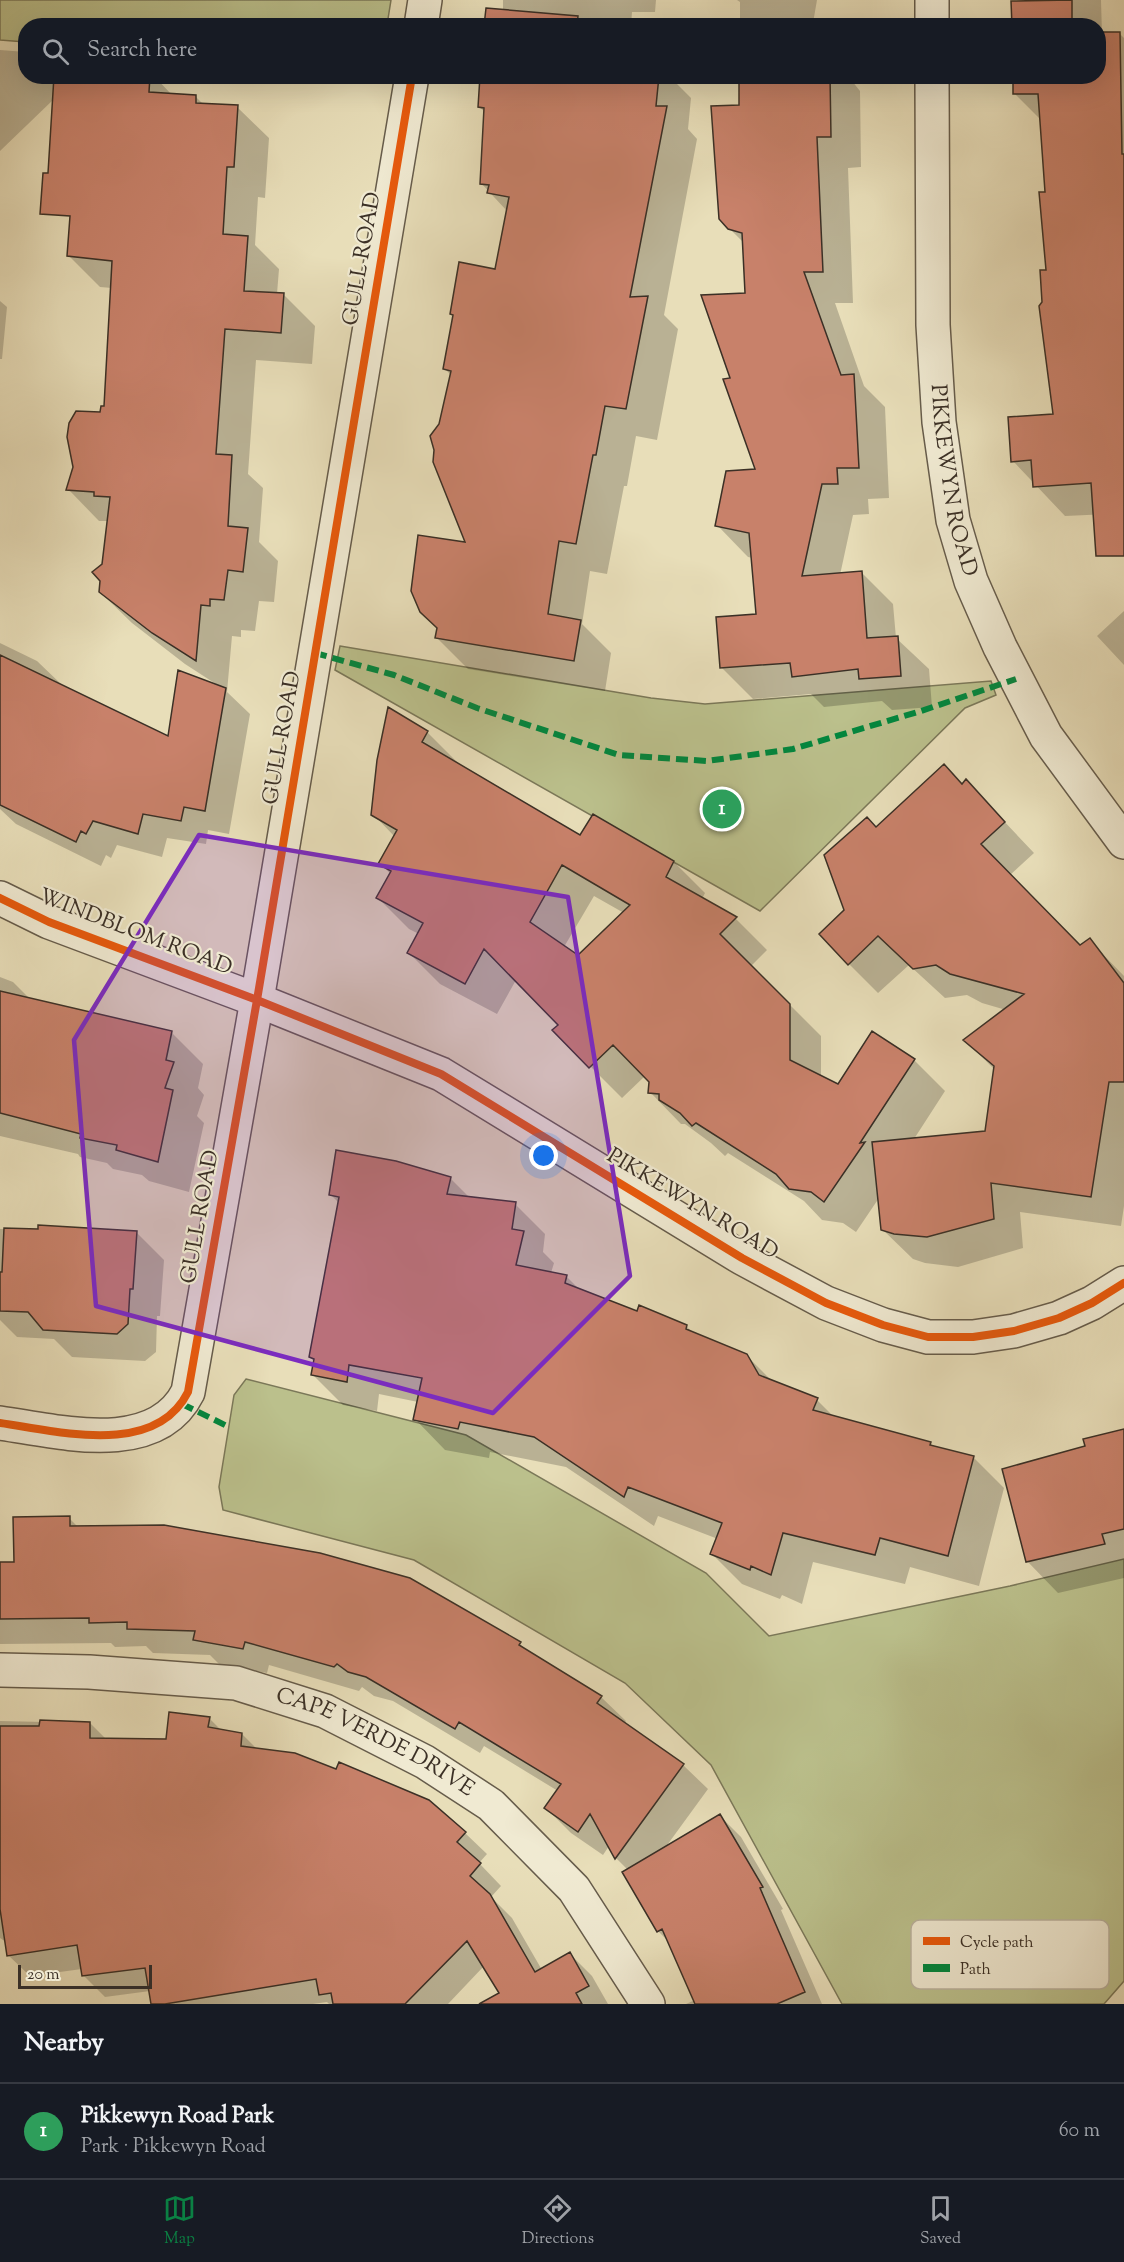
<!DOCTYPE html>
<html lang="en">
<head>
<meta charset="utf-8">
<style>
  :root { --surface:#171b24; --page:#20242c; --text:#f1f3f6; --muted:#9ea1a6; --line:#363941; --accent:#0b8043 }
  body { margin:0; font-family:"Sorts Mill Goudy",serif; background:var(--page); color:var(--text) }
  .scale { position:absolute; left:18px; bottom:15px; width:134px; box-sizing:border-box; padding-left:6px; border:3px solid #3b3026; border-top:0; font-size:16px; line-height:21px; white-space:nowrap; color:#3b3026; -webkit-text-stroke:4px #f0ead2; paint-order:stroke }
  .you { position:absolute; left:544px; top:1156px; width:21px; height:21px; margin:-15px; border:4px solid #fff; border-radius:50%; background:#1a73e8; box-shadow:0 0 0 9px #1a73e833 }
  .badge { display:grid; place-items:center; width:39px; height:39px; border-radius:50%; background:var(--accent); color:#fff; font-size:20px; font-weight:700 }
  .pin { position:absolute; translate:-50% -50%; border:3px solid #fff; box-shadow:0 2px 6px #0006 }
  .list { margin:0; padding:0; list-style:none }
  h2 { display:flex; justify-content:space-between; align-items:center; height:78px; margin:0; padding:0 24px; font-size:26px }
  h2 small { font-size:20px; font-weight:400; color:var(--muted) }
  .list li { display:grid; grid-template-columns:39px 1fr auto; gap:18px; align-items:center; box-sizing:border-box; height:96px; padding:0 24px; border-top:2px solid var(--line) }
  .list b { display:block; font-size:22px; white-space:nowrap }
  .list p { margin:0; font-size:20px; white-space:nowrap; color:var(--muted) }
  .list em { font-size:20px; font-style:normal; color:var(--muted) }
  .icon { flex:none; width:33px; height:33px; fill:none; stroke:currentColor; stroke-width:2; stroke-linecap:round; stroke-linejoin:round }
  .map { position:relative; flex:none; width:1124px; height:2004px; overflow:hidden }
  .search { position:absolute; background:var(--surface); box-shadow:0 6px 24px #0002; left:18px; right:18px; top:18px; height:66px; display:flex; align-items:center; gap:15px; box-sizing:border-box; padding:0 21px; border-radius:24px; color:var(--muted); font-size:22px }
  .sheet { height:174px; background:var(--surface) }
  nav { display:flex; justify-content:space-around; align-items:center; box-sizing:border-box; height:84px; border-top:2px solid var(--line); background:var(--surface); font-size:16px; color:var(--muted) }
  nav a { display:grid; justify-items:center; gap:3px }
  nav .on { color:var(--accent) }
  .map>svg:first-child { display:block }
</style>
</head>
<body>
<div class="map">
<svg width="1124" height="2004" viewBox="0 0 1124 2004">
  <rect width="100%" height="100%" fill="#e8deb9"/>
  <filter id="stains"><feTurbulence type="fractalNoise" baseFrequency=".00333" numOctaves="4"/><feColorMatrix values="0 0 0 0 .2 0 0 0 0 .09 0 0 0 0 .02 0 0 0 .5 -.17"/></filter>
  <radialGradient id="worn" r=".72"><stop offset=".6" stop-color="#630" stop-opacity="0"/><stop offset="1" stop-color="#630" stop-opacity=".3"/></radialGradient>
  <path fill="#bbc08c" stroke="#7b7859" stroke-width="1.5" d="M 0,0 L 391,0 L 387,25 L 26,26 L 25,42 L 0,40 Z
    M 340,646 L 651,698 L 705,704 L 991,681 L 996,695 L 965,708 L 760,911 L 335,670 Z
    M 246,1379 L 466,1435 L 706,1573 L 769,1636 L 1010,1586 L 1124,1559 L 1124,1981 L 1104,2004 L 842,2004 L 711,1765 L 625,1683 L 414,1560 L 223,1510 L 219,1487 L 234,1395 Z"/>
  <path fill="#0003" fill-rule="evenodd" d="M 503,0 L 656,0 L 655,12 L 632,12 L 631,26 L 486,26 L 503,11 Z
    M 737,0 L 817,0 L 813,23 L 818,26 L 740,26 L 740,2 Z
    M 1024,0 L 1101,0 L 1102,34 L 1119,33 L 1124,38 L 1124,528 L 1109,514 L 1065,516 L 1013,461 L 1054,415 L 1043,302 L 1048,271 L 1047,193 L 1042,121 L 1015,94 L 1098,76 L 1098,26 L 1013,26 Z
    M 0,50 L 26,52 L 26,76 L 154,76 L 172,95 L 195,96 L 204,105 L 237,107 L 269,138 L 265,198 L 258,197 L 255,245 L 279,269 L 277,294 L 284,295 L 315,326 L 312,364 L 256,360 L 248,474 L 263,488 L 259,542 L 278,561 L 274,602 L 259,601 L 255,631 L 241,630 L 241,637 L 232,636 L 227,692 L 250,714 L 229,834 L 208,830 L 206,844 L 167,838 L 162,857 L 117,845 L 111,858 L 106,855 L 101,866 L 16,824 L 0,809 L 0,643 L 37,661 L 62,685 L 169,738 L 219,686 L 185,664 L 132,623 L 100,592 L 108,521 L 99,521 L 68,489 L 105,408 L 112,288 L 100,287 L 69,256 L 71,216 L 54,99 L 0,151 Z
    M 482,76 L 669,76 L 691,98 L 688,129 L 697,139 L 664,315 L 678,329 L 657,440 L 636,436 L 627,486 L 624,486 L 607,574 L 590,571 L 582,624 L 611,653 L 605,691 L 468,669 L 436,637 L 467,544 L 441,425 L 451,375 L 445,369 L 454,317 L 451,314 L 496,270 L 507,211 L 481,183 L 485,112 L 479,107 Z
    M 740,76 L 848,76 L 860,91 L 861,167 L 848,168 L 853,303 L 835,303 L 864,386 L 885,407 L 889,498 L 868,499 L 869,514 L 853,515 L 840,575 L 862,573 L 893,604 L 896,638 L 929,669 L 932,707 L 892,710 L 882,701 L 824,707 L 811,694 L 753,699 L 722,668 L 758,616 L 753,558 L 748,557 L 717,525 L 757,470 L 732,379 L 746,295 L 744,243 L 729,228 L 741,107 Z
    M 0,301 L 7,307 L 2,359 L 0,359 Z
    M 1124,611 L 1124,665 L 1097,636 Z
    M 389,710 L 427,732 L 459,764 L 581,837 L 594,816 L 674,862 L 705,893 L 702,899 L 736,919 L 767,950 L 751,966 L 821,1036 L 821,1077 L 838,1086 L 914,1060 L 945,1091 L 914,1139 L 987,1132 L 995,1070 L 965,1040 L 1006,1010 L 982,1003 L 967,995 L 945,998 L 909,965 L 878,993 L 849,964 L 846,911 L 876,828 L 963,785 L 966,781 L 1034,853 L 1010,875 L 1081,947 L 1089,940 L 1124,976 L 1124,1206 L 1121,1226 L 1020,1212 L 1023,1248 L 958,1267 L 925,1263 L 913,1259 L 882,1229 L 879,1198 L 856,1232 L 843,1223 L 822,1220 L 804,1201 L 728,1153 L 725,1156 L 711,1143 L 685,1124 L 681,1124 L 650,1092 L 651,1082 L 645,1076 L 622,1098 L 554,1030 L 560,1025 L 516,980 L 497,1014 L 440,984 L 409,953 L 419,934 L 409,929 L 378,898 L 391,874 L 380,864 L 395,837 L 373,814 ZM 594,896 L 624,913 L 579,957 L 564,947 Z
    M 0,977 L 13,982 L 30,999 L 172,1033 L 203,1064 L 198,1088 L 204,1095 L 197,1116 L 204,1123 L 189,1192 L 149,1181 L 142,1175 L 113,1169 L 107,1163 L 80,1157 L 78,1154 L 0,1136 Z
    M 450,1178 L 470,1198 L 515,1204 L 545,1234 L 543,1252 L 554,1263 L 551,1273 L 566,1276 L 580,1290 L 638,1313 L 686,1326 L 693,1333 L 746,1355 L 773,1382 L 817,1400 L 835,1418 L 930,1443 L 934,1447 L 974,1458 L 1004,1488 L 979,1586 L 910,1567 L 905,1584 L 813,1562 L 802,1604 L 782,1595 L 780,1599 L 742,1584 L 712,1554 L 718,1539 L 658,1516 L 654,1526 L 566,1467 L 490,1452 L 489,1458 L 445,1450 L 415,1419 L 418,1402 L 379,1394 L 377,1411 L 343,1405 L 313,1375 L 315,1362 L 310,1357 L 339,1203 L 331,1195 Z
    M 0,1229 L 136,1232 L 164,1260 L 160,1316 L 157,1316 L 156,1352 L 145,1361 L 72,1357 L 54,1339 L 17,1337 L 0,1320 Z
    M 1124,1431 L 1124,1578 L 1058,1593 L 1027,1561 L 1086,1447 Z
    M 69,1518 L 79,1528 L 520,1644 L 529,1653 L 601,1697 L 626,1721 L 624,1724 L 683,1765 L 708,1789 L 665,1848 L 720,1816 L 741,1837 L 783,1909 L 781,1910 L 822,2004 L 686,2004 L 695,2000 L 669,1942 L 658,1931 L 628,1870 L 616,1858 L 609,1846 L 603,1855 L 571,1833 L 546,1808 L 558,1791 L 484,1746 L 480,1753 L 393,1701 L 374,1696 L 362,1687 L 359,1691 L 269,1665 L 267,1673 L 219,1664 L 210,1655 L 153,1653 L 146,1646 L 115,1647 L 111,1643 L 0,1644 L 0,1564 L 15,1564 Z
    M 209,1718 L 221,1730 L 242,1734 L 257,1749 L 465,1833 L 487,1854 L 479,1863 L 501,1886 L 491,1897 L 512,1918 L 542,1970 L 570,1954 L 592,1976 L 608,2004 L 502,2004 L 505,2001 L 484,1966 L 448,2004 L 329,2004 L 327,2002 L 313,2004 L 152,2004 L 150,1991 L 105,1997 L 83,1975 L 82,1969 L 30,1976 L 8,1955 L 6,1942 L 0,1938 L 0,1721 L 90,1723 L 106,1739 L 167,1740 Z"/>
  <path fill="#c8816a" stroke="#3b3026" stroke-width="1.5" fill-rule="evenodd" d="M 1072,0 L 1072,26 L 1012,26 L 1011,1 Z
    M 486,8 L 578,16 L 577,26 L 484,26 Z
    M 817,22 L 817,26 L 738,26 L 738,23 Z
    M 1098,32 L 1120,32 L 1122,154 L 1124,154 L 1124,556 L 1096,556 L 1091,483 L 1033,487 L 1031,460 L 1011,462 L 1008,417 L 1053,414 L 1039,306 L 1042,302 L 1040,270 L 1046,270 L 1039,192 L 1045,192 L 1038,94 L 1013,94 L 1013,76 L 1098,76 Z
    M 54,76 L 150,76 L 149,92 L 196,95 L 196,103 L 238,105 L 234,167 L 227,167 L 223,234 L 248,236 L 244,291 L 284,293 L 281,333 L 225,329 L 216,454 L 232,455 L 228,526 L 248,528 L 243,572 L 228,570 L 224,600 L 210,599 L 210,606 L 201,605 L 196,661 L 152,633 L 99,592 L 100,581 L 92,572 L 102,564 L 110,497 L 94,496 L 94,492 L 66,490 L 73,467 L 67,437 L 69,423 L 76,411 L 100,412 L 101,406 L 104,406 L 112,261 L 67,256 L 70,216 L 40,214 L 43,173 L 48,173 Z
    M 480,76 L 659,76 L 656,106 L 667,106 L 630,297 L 648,296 L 626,409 L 605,406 L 596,455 L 593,455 L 576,544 L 559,541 L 548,614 L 581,620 L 574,661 L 435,638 L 437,628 L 420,612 L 411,591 L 418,535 L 465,542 L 433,462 L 434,450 L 430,436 L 439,424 L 451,371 L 443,369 L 453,315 L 450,314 L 459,262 L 495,269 L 509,197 L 487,193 L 489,185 L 480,184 L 484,108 L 478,107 Z
    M 739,76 L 830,76 L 831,137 L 817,137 L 823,272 L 804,272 L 841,375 L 854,374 L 859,468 L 837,468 L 838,484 L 822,484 L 802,576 L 862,571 L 867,638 L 898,636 L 901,676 L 859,679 L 858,669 L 792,677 L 790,663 L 720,668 L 716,617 L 756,614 L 749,533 L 715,526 L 726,471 L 755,469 L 723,379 L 730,378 L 701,295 L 745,293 L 742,233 L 728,229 L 719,219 L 711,106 L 739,105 Z
    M 0,655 L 168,736 L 178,670 L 226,688 L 205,811 L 184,807 L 181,821 L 143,814 L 138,834 L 93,821 L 86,834 L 81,831 L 76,842 L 0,805 Z
    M 388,707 L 428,731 L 422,742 L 580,835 L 593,814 L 674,861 L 666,877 L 737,917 L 720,934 L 790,1004 L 790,1060 L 838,1084 L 872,1031 L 915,1059 L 860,1143 L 865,1142 L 824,1202 L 811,1192 L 789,1189 L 776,1174 L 696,1123 L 692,1126 L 680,1113 L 659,1100 L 659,1094 L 648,1093 L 649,1082 L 613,1045 L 589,1068 L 552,1030 L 558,1025 L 484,949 L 465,984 L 407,953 L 423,923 L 376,898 L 391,871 L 378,864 L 397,830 L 371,815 L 377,760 ZM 562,865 L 630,905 L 578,955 L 530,922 Z
    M 944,764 L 962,784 L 966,779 L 1005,822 L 981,844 L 1080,945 L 1090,938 L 1124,983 L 1124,1082 L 1109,1082 L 1091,1197 L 991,1183 L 994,1219 L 927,1237 L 894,1234 L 881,1230 L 872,1142 L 985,1131 L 994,1066 L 963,1040 L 1024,994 L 950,974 L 936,965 L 913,969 L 878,936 L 848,965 L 819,934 L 844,910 L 824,855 L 867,817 L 876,827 Z
    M 0,991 L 172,1031 L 166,1060 L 174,1062 L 165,1088 L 173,1090 L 158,1162 L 116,1150 L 117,1145 L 80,1138 L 81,1134 L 0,1113 Z
    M 336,1150 L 396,1161 L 451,1177 L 447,1194 L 516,1202 L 512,1229 L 524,1231 L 516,1265 L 567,1275 L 565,1283 L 637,1311 L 639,1305 L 687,1325 L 686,1329 L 747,1354 L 759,1375 L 818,1398 L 813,1410 L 931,1442 L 930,1445 L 974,1456 L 948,1556 L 880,1538 L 875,1555 L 783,1533 L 771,1575 L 751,1566 L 750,1570 L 710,1554 L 722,1523 L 628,1487 L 624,1497 L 534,1437 L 460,1422 L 458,1429 L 413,1420 L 422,1378 L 349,1365 L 347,1382 L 311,1375 L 314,1359 L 309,1357 L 339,1197 L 329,1195 Z
    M 38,1225 L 137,1231 L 133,1289 L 130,1289 L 128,1324 L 117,1334 L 43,1330 L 28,1312 L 0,1311 L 0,1272 L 2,1272 L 4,1228 L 38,1229 Z
    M 1124,1429 L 1124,1529 L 1102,1534 L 1105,1544 L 1026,1562 L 1002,1469 L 1085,1446 L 1083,1439 Z
    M 70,1516 L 70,1526 L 164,1525 L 320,1553 L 410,1578 L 521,1642 L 519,1645 L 602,1696 L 597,1703 L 684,1764 L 615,1859 L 590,1814 L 578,1832 L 544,1808 L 561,1784 L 459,1722 L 455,1729 L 366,1677 L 348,1672 L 337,1664 L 334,1667 L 245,1642 L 243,1649 L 193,1640 L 195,1631 L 127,1629 L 127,1622 L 89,1623 L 89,1618 L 0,1619 L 0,1562 L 14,1562 L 13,1517 Z
    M 169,1712 L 210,1717 L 208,1727 L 242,1733 L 241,1746 L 295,1753 L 336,1769 L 339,1762 L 429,1800 L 466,1832 L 457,1842 L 481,1863 L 470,1876 L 490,1894 L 535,1972 L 570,1952 L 589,1986 L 576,1993 L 582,2004 L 479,2004 L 499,1993 L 467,1941 L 405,2004 L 333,2004 L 331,1993 L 319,1995 L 316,1979 L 165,2004 L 151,2004 L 145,1968 L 82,1976 L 77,1945 L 7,1956 L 0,1909 L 0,1726 L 39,1726 L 40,1720 L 90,1722 L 90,1738 L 166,1739 Z
    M 720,1814 L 763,1887 L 760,1888 L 805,1992 L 777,2004 L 695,2004 L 662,1929 L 657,1932 L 622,1872 Z"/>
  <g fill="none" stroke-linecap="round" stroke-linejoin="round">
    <g stroke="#665c4b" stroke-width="36">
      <g id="minor">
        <path d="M 421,26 L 425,0"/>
        <path d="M 932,26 L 932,0"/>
        <path id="s1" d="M 932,76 L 933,325 L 939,422 L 953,520 L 971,581 L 1000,647 L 1046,736 L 1124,842"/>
        <path d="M 0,898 L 49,922 L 257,1000 L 441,1074 L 742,1258 L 826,1303 L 883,1325 L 928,1337 L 973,1337 L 1014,1331 L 1059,1318 L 1092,1303 L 1124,1283"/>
        <path d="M 0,1423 C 57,1431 155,1458 188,1392 L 257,1000 L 412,76"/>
        <path id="s2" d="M 0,1670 L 89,1672 L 236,1683 L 325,1711 L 425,1762 L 491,1805 L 574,1889 L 648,2004"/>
      </g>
    </g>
    <use href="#minor" stroke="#f0ead2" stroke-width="33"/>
    <path stroke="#00873e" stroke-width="6" stroke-dasharray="12 6" stroke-linecap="butt" d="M 315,653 L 394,675 L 477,708 L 619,755 L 707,761 L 793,749 L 921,711 L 1016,679
      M 182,1404 L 227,1426"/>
    <g stroke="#f0ead2" stroke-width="11">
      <path id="cycleway" d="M 0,898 L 49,922 L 257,1000 L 441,1074 L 742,1258 L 826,1303 L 883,1325 L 928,1337 L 973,1337 L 1014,1331 L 1059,1318 L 1092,1303 L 1124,1283
        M 0,1423 C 57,1431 155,1458 188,1392 L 257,1000 L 412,76"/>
    </g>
    <use href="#cycleway" stroke="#e8590c" stroke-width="8"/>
  </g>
  <path fill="#7b2cbf" fill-opacity="0.2" stroke="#7b2cbf" stroke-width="4.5" stroke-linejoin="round" d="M 199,835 L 568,897 L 630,1276 L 493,1413 L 96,1306 L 74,1040 Z"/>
  <g text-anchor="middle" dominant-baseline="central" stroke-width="4.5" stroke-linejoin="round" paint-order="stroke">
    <g font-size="22" fill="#3b3026" stroke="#f0ead2">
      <text transform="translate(363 259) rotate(-80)">GULL ROAD</text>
      <text stroke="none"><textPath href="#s1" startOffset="406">PIKKEWYN ROAD</textPath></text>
      <text transform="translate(283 738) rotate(-80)">GULL ROAD</text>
      <text transform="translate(135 933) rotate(21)">WINDBLOM ROAD</text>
      <text transform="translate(692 1205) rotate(31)">PIKKEWYN ROAD</text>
      <text transform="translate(201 1217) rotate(-80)">GULL ROAD</text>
      <text stroke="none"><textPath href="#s2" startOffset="388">CAPE VERDE DRIVE</textPath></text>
    </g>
  </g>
  <rect x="911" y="1920" width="198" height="69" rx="9" fill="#f0ead2" stroke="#bab29e" stroke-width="1.5"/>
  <rect x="923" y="1937" width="27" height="8" fill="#e8590c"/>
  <rect x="923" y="1964" width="27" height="8" fill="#00873e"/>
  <g font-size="16" fill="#3b3026">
    <text x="960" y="1947">Cycle path</text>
    <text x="960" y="1974">Path</text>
  </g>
  <rect width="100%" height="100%" filter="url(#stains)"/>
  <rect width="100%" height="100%" fill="url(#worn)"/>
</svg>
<div class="scale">20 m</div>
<div class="you"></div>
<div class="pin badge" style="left:722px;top:809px;background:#2e9e5b">1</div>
<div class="search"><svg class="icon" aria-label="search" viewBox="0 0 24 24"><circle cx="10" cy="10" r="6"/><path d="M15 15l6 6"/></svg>Search here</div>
</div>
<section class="sheet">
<h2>Nearby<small></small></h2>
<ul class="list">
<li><span class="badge" style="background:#2e9e5b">1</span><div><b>Pikkewyn Road Park</b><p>Park · Pikkewyn Road</p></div><em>60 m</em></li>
</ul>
</section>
<nav>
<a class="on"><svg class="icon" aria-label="map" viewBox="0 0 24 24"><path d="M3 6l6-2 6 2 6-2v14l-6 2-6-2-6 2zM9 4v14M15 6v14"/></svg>Map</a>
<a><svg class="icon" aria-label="directions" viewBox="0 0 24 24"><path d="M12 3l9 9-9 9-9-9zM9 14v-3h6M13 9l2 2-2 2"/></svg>Directions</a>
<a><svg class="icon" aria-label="saved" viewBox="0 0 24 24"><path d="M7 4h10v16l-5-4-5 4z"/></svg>Saved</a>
</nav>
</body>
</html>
